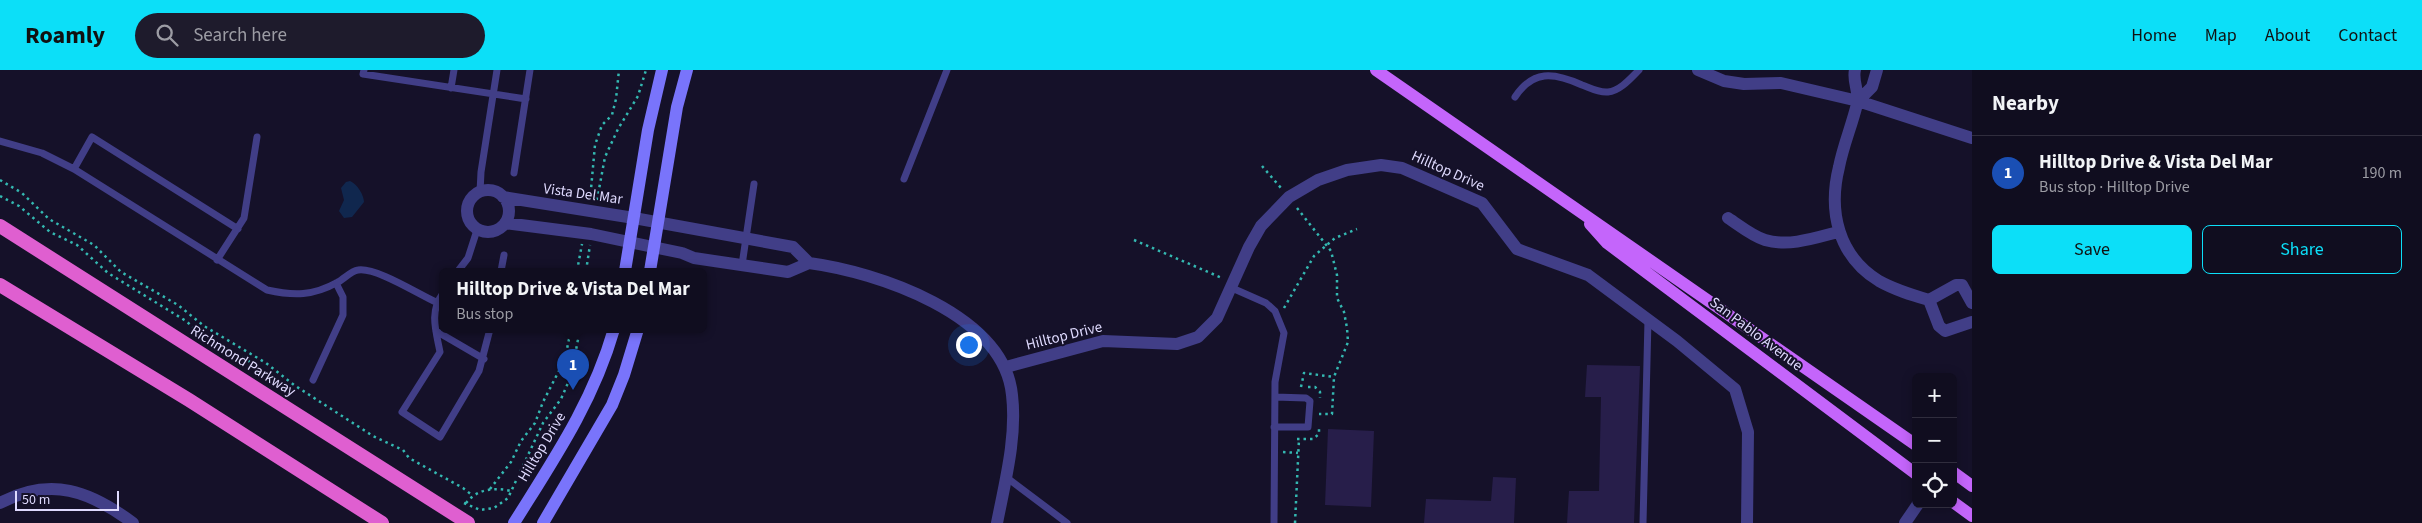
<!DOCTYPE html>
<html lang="en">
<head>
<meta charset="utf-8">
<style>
  :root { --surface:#100d1f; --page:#1e1b2c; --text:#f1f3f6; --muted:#9c9ca4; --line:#302d3d; --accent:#0cdff8 }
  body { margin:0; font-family:"Source Sans 3",sans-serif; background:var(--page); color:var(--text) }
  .controls { position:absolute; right:15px; bottom:15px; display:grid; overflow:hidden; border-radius:8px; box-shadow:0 2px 12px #0003 }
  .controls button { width:45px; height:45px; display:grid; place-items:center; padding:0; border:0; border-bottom:1px solid var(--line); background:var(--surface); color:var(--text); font:25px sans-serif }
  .scale { position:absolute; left:15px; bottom:12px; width:104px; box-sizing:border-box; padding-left:5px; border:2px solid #dfdafe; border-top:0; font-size:14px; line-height:18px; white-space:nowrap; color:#dfdafe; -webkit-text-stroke:4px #151129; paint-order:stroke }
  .you { position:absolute; left:968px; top:274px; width:18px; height:18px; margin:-12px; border:4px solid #fff; border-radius:50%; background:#1a73e8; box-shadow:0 0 0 8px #1a73e833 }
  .badge { display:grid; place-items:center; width:32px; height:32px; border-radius:50%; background:var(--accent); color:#fff; font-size:16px; font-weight:700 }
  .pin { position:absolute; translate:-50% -41px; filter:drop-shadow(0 1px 2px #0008) }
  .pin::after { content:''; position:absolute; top:26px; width:18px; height:15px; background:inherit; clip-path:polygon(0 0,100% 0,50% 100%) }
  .popup { position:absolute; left:439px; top:198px; width:268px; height:65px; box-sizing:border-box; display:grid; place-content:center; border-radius:8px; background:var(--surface); filter:drop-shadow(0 1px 4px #0005); font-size:16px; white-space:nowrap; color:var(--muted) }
  .popup b { font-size:19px; color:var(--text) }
  .popup::after { content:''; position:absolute; left:50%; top:100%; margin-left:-10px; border:10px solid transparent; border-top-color:var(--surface) }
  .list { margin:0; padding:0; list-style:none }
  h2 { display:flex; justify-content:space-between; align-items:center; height:65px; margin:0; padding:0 20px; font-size:21px }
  h2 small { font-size:16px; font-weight:400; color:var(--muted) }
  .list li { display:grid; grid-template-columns:32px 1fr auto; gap:15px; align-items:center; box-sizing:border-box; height:75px; padding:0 20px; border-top:1px solid var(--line) }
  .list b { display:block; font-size:19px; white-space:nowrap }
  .list p { margin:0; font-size:16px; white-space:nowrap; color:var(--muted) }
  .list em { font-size:16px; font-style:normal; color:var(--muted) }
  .actions { display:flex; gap:10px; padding:15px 20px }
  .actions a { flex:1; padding:11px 0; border:1px solid var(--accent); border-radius:8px; text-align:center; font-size:18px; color:var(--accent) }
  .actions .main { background:var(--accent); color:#111 }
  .icon { flex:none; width:28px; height:28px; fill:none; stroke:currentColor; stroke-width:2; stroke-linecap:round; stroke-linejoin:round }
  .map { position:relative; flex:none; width:1972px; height:453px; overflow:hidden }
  header { display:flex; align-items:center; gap:30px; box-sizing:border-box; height:70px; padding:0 25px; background:var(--accent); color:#111 }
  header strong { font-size:24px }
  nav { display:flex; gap:28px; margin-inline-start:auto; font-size:18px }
  .search { width:350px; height:45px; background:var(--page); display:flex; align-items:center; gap:12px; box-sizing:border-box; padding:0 18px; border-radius:28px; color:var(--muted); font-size:19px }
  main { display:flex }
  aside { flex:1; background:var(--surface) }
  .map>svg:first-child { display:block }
</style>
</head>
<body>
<header>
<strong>Roamly</strong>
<div class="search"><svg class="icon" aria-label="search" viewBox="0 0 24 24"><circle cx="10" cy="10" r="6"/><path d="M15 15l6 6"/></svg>Search here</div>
<nav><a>Home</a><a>Map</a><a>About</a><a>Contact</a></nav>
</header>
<main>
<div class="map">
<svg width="1972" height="453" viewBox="0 0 1972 453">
  <rect width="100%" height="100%" fill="#151129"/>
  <path fill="#10274e" d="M 350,111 C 357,114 364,125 364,132 L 352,147 L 344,148 L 339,141 L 344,130 L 341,118 L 346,112 Z"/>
  <path fill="#271e4a" d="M 1587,295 L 1640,296 L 1634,453 L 1567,453 L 1569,421 L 1599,421 L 1601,327 L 1585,327 Z
    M 1328,359 L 1374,361 L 1371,437 L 1325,435 Z
    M 1493,407 L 1516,408 L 1514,453 L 1424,453 L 1426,429 L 1491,431 Z"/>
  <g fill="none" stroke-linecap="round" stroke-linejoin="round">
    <path stroke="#34b8b1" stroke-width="2.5" stroke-dasharray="2.5 4" stroke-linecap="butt" d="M 1262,96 L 1281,118
      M 0,110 L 22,123 L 49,149 L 94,175 L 121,202 L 178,235 L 204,256 L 266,293 L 294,315 L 373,366 L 403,380 L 409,388 L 463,418 L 472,425
      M 0,126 L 19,136 L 50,162 L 77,175 L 108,203 L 186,251 L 206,269 L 241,286 L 267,303 L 284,319
      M 590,130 L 595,75 L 602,55 L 612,45 L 616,29 L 619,0
      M 597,130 L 605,87 L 618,59 L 638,26 L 646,0
      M 1297,138 L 1331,181 L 1337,205 L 1337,228 L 1344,242 L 1347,258 L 1348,272 L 1334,307 L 1332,344 L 1319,344
      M 1134,170 L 1222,208
      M 577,201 L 582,174
      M 586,201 L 590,175
      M 1284,238 L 1314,186 L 1335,168 L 1357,159
      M 1301,317 L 1304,303 L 1334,307
      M 1308,317 L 1315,317 L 1320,322 L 1320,328
      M 1297,369 L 1313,369 L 1319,364 L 1319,358
      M 1283,382 L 1298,383
      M 490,419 L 511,392 L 521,371 L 535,353 L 543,332 L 565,289 L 571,259
      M 464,433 L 480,440 L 494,438 L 508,428 L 543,353 L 561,329 L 571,306 L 580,259
      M 466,433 C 477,419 494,417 511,421
      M 1295,453 L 1299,369"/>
    <path stroke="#413e87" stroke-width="7" d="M 364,0 L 363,4 L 526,29
      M 451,18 L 454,0
      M 1515,27 C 1533,0 1553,2 1582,15 C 1590,18 1599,23 1608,22 C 1620,21 1631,8 1639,0
      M 0,71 L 42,83 L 74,99 L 267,220 C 294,226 313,226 338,212 C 344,209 351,201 358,200 C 376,197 418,224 436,232
      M 74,99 L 92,67 L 238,159
      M 514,103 L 530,0
      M 904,109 L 947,0
      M 480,122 L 481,102 L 497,0
      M 217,190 L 244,148 L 257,67
      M 742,195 L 754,114
      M 458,201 L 468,188 L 477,160
      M 501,201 L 504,185
      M 1232,218 L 1266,233 L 1275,241 L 1284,263 L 1275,312 L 1274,453
      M 443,223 C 429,242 436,261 440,282 L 402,342 L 440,367 L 479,301 L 490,259
      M 436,261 L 484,289
      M 313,310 L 343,245 L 343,227 L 336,213
      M 1274,357 L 1308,357 L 1310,331 L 1306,328 L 1275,327
      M 1006,407 L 1067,453
      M 1643,453 L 1648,250"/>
    <path stroke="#413e87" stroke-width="12" d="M 1698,0 L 1724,11 L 1744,14 L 1781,13 L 1858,31 L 1972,68
      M 1855,0 C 1852,11 1860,23 1857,34 C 1852,55 1843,76 1839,97 C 1828,141 1838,186 1879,211 C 1895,220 1912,225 1929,230 L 1956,215 L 1962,215 L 1972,233
      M 1858,31 L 1872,17 L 1877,0
      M467 141a21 21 0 1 1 42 0a21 21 0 1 1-42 0Z
      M 503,127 L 634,148 L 793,177 L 809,193
      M 1728,148 C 1739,155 1752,166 1765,170 C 1789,177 1815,168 1838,162
      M 505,153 L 591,164 L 682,183 L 694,188 L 788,202 L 809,193
      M 809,193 C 877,202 1004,244 1012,325 C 1017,367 1005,412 997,453
      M 1929,230 L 1939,256 L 1945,261 L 1972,252
      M 1006,297 L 1103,271 L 1177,274 L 1198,267 L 1217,248 L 1249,177 L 1261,156 L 1289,127 L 1318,110 L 1347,100 L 1381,95 L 1402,98 L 1482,133 L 1517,179 L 1588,205 L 1677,271 L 1735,319 L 1748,362 L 1747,453
      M 0,433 C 51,406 90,421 133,453
      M 1905,453 L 1918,434"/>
    <path stroke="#7974fb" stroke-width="12" d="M 625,201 L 648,60 L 662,0
      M 650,201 L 677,37 L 687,0
      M 514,453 C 554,389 593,332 614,259
      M 543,453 L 612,335 L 624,305 L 638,259"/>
    <path stroke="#c465fb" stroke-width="12" d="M 1376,0 L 1916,375
      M 1590,154 L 1607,173 L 1916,404
      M 1953,402 L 1972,416
      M 1953,432 L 1972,446"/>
    <path stroke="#df5fd0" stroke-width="14" d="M 0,156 L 468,453
      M 0,215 L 189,330 L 382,453"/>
  </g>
  <g text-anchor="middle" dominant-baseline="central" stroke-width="4" stroke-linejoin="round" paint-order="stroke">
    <g font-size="15" fill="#dfdafe" stroke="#151129">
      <text transform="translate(1448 101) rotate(24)">Hilltop Drive</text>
      <text transform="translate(583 124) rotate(8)">Vista Del Mar</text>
      <text transform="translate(1756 264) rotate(37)">San Pablo Avenue</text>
      <text transform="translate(1064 266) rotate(-14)">Hilltop Drive</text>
      <text transform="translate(243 291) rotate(32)">Richmond Parkway</text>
      <text transform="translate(542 377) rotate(-59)">Hilltop Drive</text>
    </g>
  </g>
</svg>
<div class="controls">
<button>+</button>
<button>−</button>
<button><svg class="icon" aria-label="locate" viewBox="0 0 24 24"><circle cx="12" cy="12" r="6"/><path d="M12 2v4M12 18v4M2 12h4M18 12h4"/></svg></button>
</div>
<div class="scale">50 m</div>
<div class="you"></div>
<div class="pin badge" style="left:573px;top:320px;background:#1a4fb4">1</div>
<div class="popup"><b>Hilltop Drive &amp; Vista Del Mar</b>Bus stop</div>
</div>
<aside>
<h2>Nearby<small></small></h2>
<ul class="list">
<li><span class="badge" style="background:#1a4fb4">1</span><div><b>Hilltop Drive &amp; Vista Del Mar</b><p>Bus stop · Hilltop Drive</p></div><em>190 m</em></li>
</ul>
<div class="actions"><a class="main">Save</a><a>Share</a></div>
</aside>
</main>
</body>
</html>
